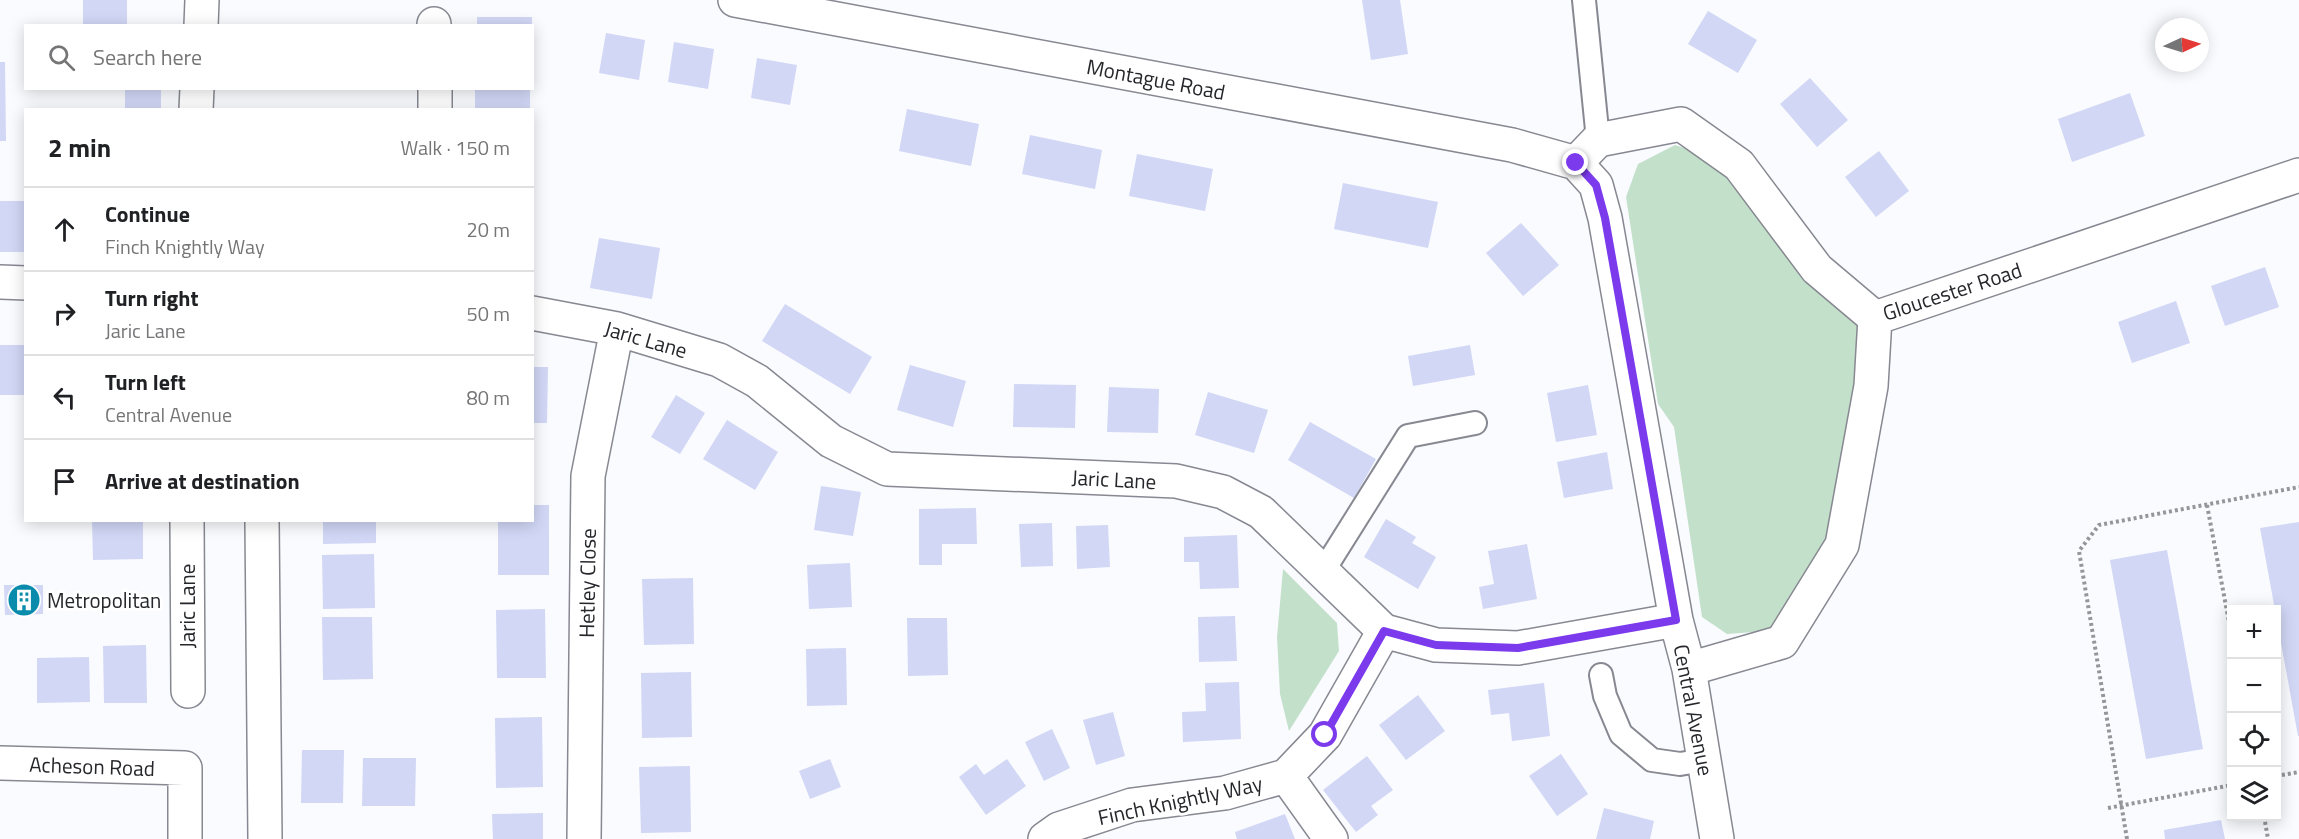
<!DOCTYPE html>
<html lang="en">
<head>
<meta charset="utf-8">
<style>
  :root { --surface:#fff; --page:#f6f6f6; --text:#202124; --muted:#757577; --line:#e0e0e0 }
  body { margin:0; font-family:"Titillium Web",sans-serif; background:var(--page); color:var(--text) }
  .controls { position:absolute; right:18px; bottom:18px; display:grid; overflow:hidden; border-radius:0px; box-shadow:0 3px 15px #0003 }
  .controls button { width:54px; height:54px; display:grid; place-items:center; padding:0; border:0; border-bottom:2px solid var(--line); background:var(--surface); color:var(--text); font:30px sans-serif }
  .compass { position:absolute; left:2155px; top:18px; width:54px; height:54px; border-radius:50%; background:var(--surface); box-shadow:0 3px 15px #0003; rotate:86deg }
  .stop { position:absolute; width:18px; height:18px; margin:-14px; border:4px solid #7c3aed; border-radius:50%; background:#fff }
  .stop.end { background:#7c3aed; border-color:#fff; box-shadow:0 2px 6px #0008 }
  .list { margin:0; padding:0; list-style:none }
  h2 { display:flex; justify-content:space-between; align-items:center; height:78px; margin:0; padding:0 24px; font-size:26px }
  h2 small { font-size:20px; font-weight:400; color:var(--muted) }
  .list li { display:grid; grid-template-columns:39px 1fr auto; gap:18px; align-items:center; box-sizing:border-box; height:84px; padding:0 24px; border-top:2px solid var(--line) }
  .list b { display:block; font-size:22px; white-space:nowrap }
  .list p { margin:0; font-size:20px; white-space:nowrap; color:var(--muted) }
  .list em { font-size:20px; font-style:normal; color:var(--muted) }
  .icon { flex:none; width:33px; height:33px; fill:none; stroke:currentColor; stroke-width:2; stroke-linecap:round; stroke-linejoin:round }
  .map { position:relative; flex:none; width:2299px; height:839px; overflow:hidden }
  .search { position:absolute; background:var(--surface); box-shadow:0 3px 15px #0003; left:24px; top:24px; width:510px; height:66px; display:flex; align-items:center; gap:15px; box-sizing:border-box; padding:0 21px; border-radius:0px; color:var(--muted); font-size:22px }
  .panel { position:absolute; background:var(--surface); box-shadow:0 3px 15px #0003; left:24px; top:108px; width:510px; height:414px; border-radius:0px }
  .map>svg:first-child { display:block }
</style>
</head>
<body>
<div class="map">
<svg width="2299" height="839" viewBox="0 0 2299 839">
  <rect width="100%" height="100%" fill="#fafbff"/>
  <path fill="#c3e0cb" d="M 1675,145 L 1721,160 L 1801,276 L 1860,323 L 1860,381 L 1830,536 L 1796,597 L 1768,631 L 1727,634 L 1702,617 L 1674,427 L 1658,404 L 1626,197 L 1638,164 Z
    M 1283,569 L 1337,623 L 1339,651 L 1289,731 L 1280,694 L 1277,637 Z"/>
  <path fill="#d1d7f5" d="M 83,0 L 127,0 L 127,26 L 83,26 Z
    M 1362,0 L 1400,0 L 1408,54 L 1371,60 Z
    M 1708,11 L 1757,40 L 1738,73 L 1688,44 Z
    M 477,17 L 532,17 L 532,26 L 477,26 Z
    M 606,33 L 645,40 L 639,80 L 599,73 Z
    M 674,42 L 714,49 L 708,89 L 668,82 Z
    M 757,58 L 797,65 L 790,105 L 751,98 Z
    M 0,62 L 5,62 L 6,141 L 0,141 Z
    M 1810,78 L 1848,120 L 1817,147 L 1780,104 Z
    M 125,88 L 161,88 L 161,110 L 125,110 Z
    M 475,88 L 530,88 L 530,110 L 475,110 Z
    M 2130,93 L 2145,136 L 2072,162 L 2058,119 Z
    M 907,109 L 979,124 L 971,166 L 899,151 Z
    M 1030,135 L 1102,150 L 1095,189 L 1022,174 Z
    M 1879,151 L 1909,191 L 1876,217 L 1845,177 Z
    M 1137,154 L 1213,169 L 1205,211 L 1129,196 Z
    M 1343,183 L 1438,202 L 1428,248 L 1334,229 Z
    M 0,201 L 26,201 L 26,252 L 0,252 Z
    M 1521,223 L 1559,265 L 1523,296 L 1486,253 Z
    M 599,238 L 660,248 L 652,299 L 590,288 Z
    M 2265,267 L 2279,307 L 2225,326 L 2211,286 Z
    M 2176,301 L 2190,343 L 2132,363 L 2118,322 Z
    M 785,304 L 872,357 L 850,394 L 762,341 Z
    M 0,345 L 26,345 L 26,395 L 0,395 Z
    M 1470,345 L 1475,375 L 1413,386 L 1408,356 Z
    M 910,365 L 966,381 L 953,427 L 897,410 Z
    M 532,367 L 548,367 L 547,423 L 532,423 Z
    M 1014,384 L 1076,385 L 1075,428 L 1013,427 Z
    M 1588,385 L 1597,435 L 1556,442 L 1547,393 Z
    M 1109,387 L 1159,389 L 1158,433 L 1107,432 Z
    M 1208,392 L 1268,410 L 1254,453 L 1195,435 Z
    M 676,395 L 705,413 L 680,454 L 651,437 Z
    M 727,420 L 778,452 L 755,490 L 703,459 Z
    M 1310,422 L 1376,459 L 1354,498 L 1288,460 Z
    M 1607,452 L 1613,489 L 1564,498 L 1557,462 Z
    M 821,486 L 861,492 L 853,536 L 814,530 Z
    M 532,505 L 549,505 L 549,575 L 498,575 L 498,520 L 532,520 Z
    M 976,508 L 977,544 L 942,544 L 942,565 L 919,565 L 919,509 Z
    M 1386,519 L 1416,537 L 1412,543 L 1436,557 L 1418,589 L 1364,557 Z
    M 92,520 L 143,520 L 143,559 L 93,560 Z
    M 323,520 L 376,520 L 376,543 L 323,544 Z
    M 2299,522 L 2299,736 L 2298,736 L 2260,528 Z
    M 1052,523 L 1053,566 L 1021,567 L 1019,524 Z
    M 1108,525 L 1110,567 L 1077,569 L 1076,526 Z
    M 1237,535 L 1239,588 L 1200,589 L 1199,562 L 1184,562 L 1184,537 Z
    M 1527,544 L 1537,599 L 1483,609 L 1479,587 L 1494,584 L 1488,551 Z
    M 2167,550 L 2203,749 L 2146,759 L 2110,560 Z
    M 374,554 L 375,608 L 323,609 L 322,555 Z
    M 850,563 L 852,607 L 809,609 L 807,565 Z
    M 693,578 L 694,644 L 644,645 L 642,579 Z
    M 4,585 L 43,585 L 43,614 L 5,615 Z
    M 545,609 L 546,678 L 497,678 L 496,610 Z
    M 1235,616 L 1237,661 L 1199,662 L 1198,617 Z
    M 322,617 L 372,617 L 373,679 L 323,680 Z
    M 907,618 L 947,618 L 948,675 L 908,676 Z
    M 146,645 L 147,703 L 104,703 L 103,646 Z
    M 846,648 L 847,705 L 807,706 L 806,649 Z
    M 89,657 L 90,702 L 37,703 L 37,658 Z
    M 691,672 L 692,737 L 642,738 L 641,673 Z
    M 1239,682 L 1241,739 L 1183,742 L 1182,712 L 1206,711 L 1205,683 Z
    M 1544,683 L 1550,736 L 1512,741 L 1509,713 L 1491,715 L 1488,690 Z
    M 1418,695 L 1445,731 L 1406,760 L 1379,725 Z
    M 1113,712 L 1125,756 L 1096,765 L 1083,720 Z
    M 542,717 L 543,787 L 496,788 L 495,718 Z
    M 1052,729 L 1070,768 L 1044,781 L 1025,742 Z
    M 302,750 L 344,750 L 343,803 L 301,803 Z
    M 1561,754 L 1588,794 L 1557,816 L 1529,776 Z
    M 1367,756 L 1393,790 L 1371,806 L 1378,815 L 1356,832 L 1323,790 Z
    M 363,758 L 416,758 L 415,806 L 362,806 Z
    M 830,759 L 841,787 L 810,799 L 799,771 Z
    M 1007,759 L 1026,786 L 986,815 L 959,777 L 976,764 L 984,775 Z
    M 690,766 L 691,832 L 641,833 L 639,767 Z
    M 1604,808 L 1654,821 L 1650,839 L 1596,839 Z
    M 543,813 L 543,839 L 493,839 L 492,814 Z
    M 1285,814 L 1295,839 L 1237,839 L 1235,832 Z
    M 2221,820 L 2225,839 L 2165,839 L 2164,830 Z"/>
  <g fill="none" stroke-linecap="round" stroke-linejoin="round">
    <g stroke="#878891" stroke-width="26">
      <path id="service" d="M 1584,0 L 1598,140
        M 1322,573 L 1408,436 L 1475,423
        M 1601,675 L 1605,696 L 1621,734 L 1652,760 L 1680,764 L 1704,760"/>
    </g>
    <g stroke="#878891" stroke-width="36">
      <path id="minor" d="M 735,0 L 1512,145 L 1576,163
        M 434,24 L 434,26
        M 201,26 L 202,0
        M 435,88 L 435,110
        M 196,110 L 197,88
        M 1576,163 L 1598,140 L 1681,124 L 1739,165 L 1817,269 L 1875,318 L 2299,175
        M 1576,163 L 1596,185 L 1605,218 L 1676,620 L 1689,669 L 1717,839
        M 0,282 L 26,283
        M 532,313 L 617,329 L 719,360 L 757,381 L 831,441 L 887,469 L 1176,481 L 1223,492 L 1261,512 L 1384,631 L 1436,645 L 1518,648 L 1676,620
        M 187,520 L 188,691
        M 262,520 L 265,839
        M 1689,669 L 1782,642 L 1842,545 L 1871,386 L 1875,318
        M 0,763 L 185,768 L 185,839
        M 1286,776 L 1331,839
        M 584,839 L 588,476 L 617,329
        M 1045,839 L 1059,829 L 1132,805 L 1225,793 L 1286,776 L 1325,735 L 1384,631"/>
    </g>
    <path stroke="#95969a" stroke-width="4" stroke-dasharray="3 3" stroke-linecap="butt" d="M 2207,505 L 2232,638
      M 2276,776 L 2299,772
      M 2108,808 L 2232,785
      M 2264,816 L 2268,839
      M 2127,839 L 2079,551 L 2099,525 L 2299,487"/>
    <use href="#service" stroke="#fff" stroke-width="22"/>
    <use href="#minor" stroke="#fff" stroke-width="33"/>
  </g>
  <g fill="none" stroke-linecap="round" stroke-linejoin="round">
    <path stroke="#7c3aed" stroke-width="8" d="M 1325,735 L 1384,631 L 1436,645 L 1518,648 L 1676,620 L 1605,218 L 1596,185 L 1576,163"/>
  </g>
  <defs>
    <g id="building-disc" transform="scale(1.725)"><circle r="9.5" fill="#098bac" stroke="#fff"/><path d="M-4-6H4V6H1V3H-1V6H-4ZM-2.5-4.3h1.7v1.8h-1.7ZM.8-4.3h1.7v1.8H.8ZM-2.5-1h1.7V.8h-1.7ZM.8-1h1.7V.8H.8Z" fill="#fff"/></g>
  </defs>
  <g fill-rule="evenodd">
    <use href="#building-disc" x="24" y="600"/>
  </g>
  <g text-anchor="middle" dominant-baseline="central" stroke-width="6" stroke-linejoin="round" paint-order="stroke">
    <g font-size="21" fill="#26272b" stroke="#fff">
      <text transform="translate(1156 79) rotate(11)">Montague Road</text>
      <text transform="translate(1952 291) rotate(-18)">Gloucester Road</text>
      <text transform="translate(646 339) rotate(16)">Jaric Lane</text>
      <text transform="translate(1114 479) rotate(3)">Jaric Lane</text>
      <text transform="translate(587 583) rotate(-89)">Hetley Close</text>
      <text transform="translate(187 606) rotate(-90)">Jaric Lane</text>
      <text transform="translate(1694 710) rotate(79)">Central Avenue</text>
      <text transform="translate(92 766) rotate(2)">Acheson Road</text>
      <text transform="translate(1180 800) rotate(-12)">Finch Knightly Way</text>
    </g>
    <g font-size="21" fill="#26272b" stroke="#fff" text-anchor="start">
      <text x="47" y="600">Metropolitan</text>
    </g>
  </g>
</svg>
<div class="controls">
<button>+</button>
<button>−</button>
<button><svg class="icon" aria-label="locate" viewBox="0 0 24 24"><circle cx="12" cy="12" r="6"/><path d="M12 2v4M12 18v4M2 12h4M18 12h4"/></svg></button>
<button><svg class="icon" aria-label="layers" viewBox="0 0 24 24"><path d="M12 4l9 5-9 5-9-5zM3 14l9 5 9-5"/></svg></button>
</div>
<svg class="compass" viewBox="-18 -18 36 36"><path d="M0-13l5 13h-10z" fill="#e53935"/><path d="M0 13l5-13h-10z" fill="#757577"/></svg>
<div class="stop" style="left:1325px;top:735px"></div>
<div class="stop end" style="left:1576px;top:163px"></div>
<div class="search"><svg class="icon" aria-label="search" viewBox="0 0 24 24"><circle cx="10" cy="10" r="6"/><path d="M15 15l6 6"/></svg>Search here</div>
<section class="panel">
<h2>2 min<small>Walk · 150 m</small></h2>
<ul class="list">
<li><svg class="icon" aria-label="ahead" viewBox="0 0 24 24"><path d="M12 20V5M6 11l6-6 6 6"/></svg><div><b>Continue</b><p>Finch Knightly Way</p></div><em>20 m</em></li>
<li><svg class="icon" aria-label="right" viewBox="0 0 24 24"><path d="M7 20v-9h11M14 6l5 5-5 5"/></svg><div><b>Turn right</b><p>Jaric Lane</p></div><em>50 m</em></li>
<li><svg class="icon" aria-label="left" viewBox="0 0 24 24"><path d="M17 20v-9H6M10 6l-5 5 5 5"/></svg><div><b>Turn left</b><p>Central Avenue</p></div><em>80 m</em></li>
<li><svg class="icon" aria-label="arrive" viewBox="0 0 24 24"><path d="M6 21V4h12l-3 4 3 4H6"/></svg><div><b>Arrive at destination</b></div></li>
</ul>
</section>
</div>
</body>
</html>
